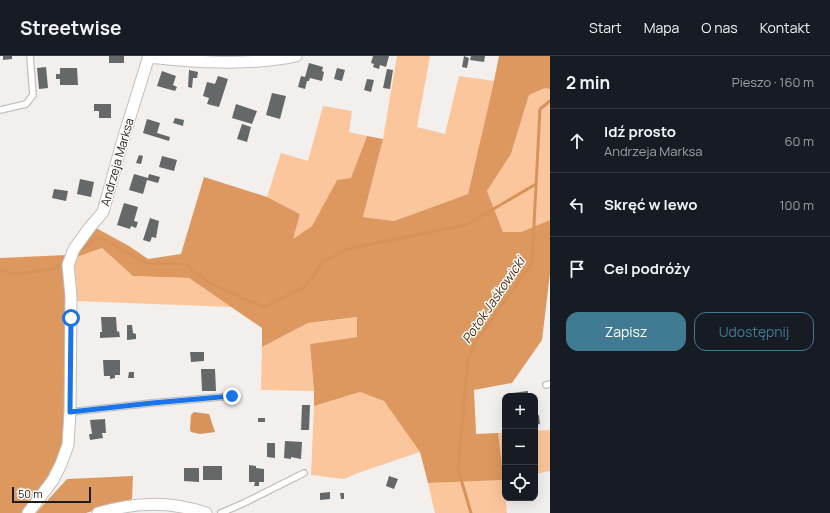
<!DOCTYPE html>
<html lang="pl">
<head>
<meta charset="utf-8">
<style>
  :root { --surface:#171b24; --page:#242831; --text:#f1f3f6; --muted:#9ea1a6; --line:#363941; --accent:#407b93 }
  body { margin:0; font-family:Manrope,sans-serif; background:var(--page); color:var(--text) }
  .controls { position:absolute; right:12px; bottom:12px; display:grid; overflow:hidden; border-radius:8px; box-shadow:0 4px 16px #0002 }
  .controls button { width:36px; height:36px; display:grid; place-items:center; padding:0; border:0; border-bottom:1px solid var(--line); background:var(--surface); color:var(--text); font:20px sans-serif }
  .scale { position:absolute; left:12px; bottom:10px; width:79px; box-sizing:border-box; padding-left:4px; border:2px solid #1d1b1b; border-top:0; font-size:11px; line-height:14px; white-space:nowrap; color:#1d1b1b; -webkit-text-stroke:3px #fffdfb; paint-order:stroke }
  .stop { position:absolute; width:12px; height:12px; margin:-9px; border:3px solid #1a73e8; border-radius:50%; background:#fff }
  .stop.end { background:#1a73e8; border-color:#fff; box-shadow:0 1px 4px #0008 }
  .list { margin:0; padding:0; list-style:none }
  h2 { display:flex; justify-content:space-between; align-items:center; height:52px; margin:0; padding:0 16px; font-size:17px }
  h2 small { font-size:13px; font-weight:400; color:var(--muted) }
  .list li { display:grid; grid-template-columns:26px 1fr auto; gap:12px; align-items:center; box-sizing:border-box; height:64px; padding:0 16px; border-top:1px solid var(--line) }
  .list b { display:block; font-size:15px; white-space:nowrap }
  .list p { margin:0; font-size:13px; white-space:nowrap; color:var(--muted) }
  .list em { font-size:13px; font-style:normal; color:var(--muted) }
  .actions { display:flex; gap:8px; padding:12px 16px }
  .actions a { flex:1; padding:9px 0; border:1px solid var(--accent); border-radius:12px; text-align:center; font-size:14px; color:var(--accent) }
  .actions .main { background:var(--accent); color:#fff }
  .icon { flex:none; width:22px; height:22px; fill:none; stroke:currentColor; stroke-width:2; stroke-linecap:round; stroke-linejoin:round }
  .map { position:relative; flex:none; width:550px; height:457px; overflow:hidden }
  header { display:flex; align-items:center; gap:24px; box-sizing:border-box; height:56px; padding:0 20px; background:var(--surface); border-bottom:1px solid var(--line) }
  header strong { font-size:19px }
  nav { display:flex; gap:22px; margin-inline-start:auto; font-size:14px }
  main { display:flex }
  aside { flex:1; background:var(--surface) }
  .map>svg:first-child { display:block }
</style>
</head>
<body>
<header>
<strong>Streetwise</strong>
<nav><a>Start</a><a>Mapa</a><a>O nas</a><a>Kontakt</a></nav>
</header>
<main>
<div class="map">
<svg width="550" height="457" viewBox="0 0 550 457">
  <rect width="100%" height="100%" fill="#f2efed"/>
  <path fill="#fcc69c" d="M 397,0 L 430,0 L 417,71 L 445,78 L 459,20 L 494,25 L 468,138 L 394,165 L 363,161 L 383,83 Z
    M 545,32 L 550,33 L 550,164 L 521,176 L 503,176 L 487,135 L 511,98 L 529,39 Z
    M 323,50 L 352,55 L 349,76 L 367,80 L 351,123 L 337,124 L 312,170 L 292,184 L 300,158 L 267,141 L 281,97 L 308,105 Z
    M 102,192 L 133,220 L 189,222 L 232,251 L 76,245 L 73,209 L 77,201 Z
    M 357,261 L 358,281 L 310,288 L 314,335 L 261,334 L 262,291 L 308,267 Z
    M 360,336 L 385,345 L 420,396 L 358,417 L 344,423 L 311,419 L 314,350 Z
    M 550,374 L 550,415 L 535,418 L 535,375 Z
    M 498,377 L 505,377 L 505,424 L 504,424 L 507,457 L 435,457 L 428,427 L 504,424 Z"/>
  <path fill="#dc985e" d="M 499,0 L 550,0 L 550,33 L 545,32 L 529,39 L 511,98 L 487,135 L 503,176 L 521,176 L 550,164 L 550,217 L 542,284 L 512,327 L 474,334 L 476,378 L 498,377 L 504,424 L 428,427 L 420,396 L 384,345 L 360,336 L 314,350 L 314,335 L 310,288 L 357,281 L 357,261 L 308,267 L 262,291 L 262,272 L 189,222 L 133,220 L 102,192 L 77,201 L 80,193 L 96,172 L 129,190 L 148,203 L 181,198 L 204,121 L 267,141 L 300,158 L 293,183 L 312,170 L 337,124 L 351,122 L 367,80 L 383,83 L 363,161 L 394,165 L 468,138 L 494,25 Z
    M 67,199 L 67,391 L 53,424 L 25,457 L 0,457 L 0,202 Z
    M 133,420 L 132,443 L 86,457 L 36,457 L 67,423 Z"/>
  <path fill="#d8935a" d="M 194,356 L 209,358 L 215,376 L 200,378 L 191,376 L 190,373 L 191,359 Z"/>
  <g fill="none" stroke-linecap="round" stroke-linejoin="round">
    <path stroke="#d8935a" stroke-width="3" d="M 82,193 L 99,181 L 146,207 L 185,208 L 211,228 L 264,251 L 305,231 L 323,206 L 347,193 L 466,169 L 536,128
      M 0,214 L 15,218 L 53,213 L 61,208
      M 471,457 L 458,413 L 468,302 L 475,287 L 532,207 L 540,53 L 550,45"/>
  </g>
  <path fill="#656869" d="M 3,0 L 12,0 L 12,3 L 3,4 Z
    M 109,0 L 124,0 L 124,7 L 109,7 Z
    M 373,0 L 389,0 L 386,11 L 380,9 L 379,13 L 373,11 L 374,8 L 371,7 Z
    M 464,0 L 469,2 L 467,12 L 462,11 Z
    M 471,0 L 485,0 L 484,6 L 470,4 Z
    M 309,7 L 323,11 L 322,15 L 324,16 L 322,25 L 310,22 L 309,25 L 307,25 L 305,33 L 298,31 L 301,20 L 305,21 Z
    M 46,11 L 48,32 L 39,33 L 37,12 Z
    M 60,12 L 77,12 L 78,29 L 60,29 L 60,23 L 56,23 L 56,18 L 60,18 Z
    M 337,12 L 345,14 L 342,25 L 334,23 Z
    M 387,13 L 393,14 L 390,33 L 383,32 Z
    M 189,14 L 198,16 L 197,22 L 193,22 L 192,32 L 188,31 Z
    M 162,15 L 176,20 L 173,29 L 177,31 L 175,35 L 157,30 Z
    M 218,20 L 228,23 L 219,51 L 207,48 L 209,42 L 203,40 L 207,26 L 215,28 Z
    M 367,23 L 374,24 L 371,36 L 364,34 Z
    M 272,37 L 286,40 L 280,63 L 266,59 Z
    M 94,48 L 111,48 L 111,62 L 99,62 L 99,55 L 94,55 Z
    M 236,48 L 257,55 L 252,68 L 232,62 Z
    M 175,62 L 184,64 L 183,70 L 173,67 Z
    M 147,63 L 160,67 L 157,77 L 170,81 L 169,85 L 143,77 Z
    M 242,68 L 251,71 L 247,86 L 237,83 Z
    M 139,99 L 143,100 L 141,108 L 136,107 Z
    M 162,100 L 177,104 L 174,115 L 159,111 Z
    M 134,118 L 148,122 L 149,118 L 160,121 L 158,127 L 147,124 L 143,138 L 129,134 Z
    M 80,123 L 94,126 L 91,141 L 77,138 Z
    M 54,133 L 68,135 L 66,145 L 52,142 Z
    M 124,147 L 138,151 L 134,165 L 138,166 L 136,172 L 131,170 L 130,173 L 117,169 Z
    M 150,162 L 159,165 L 156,182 L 152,181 L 150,186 L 143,184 Z
    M 101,261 L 116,261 L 117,276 L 119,275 L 120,281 L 100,282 L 100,276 L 102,276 Z
    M 127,269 L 132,269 L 133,277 L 136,278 L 136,283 L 127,284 Z
    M 190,296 L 204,296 L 204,305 L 191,306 Z
    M 103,304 L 120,304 L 120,319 L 115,319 L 115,322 L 110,323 L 110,320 L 104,320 Z
    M 201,313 L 215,313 L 216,335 L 202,335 Z
    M 129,316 L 134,316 L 134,322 L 128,322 Z
    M 528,335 L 528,340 L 512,340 L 512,337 Z
    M 302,349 L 310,349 L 309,374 L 301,374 Z
    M 535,359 L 539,359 L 540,368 L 535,369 Z
    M 258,362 L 265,362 L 265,366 L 258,366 Z
    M 105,363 L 106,377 L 102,377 L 103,382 L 90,384 L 89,378 L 92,378 L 90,364 Z
    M 285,385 L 302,386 L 301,403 L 291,401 L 291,403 L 284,402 Z
    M 267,387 L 275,387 L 275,402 L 267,401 Z
    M 249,409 L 256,410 L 256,412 L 264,413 L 264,426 L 259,426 L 259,430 L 254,430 L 255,426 L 249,426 Z
    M 203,410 L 222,410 L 222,424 L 203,424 Z
    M 184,412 L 199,412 L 199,426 L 184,425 Z
    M 389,420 L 398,423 L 394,433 L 386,430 Z
    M 330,436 L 330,443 L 320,444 L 320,437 Z
    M 340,437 L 344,437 L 344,443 L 341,443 Z"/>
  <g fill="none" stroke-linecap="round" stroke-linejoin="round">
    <g stroke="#c2bfbc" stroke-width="8">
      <path id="service" d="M 0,54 L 26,48 L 33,39 L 30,0
        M 546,329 L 550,328
        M 70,356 L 152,347 L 232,340
        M 221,457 L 244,447 L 304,417"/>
    </g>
    <g stroke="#c2bfbc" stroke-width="13">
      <path id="minor" d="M 148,1 C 195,6 250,10 296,0
        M 28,457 L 53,424 L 61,408 L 68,389 L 70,356 L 71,240 L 68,209 L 74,193 L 90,171 L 103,156 L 124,80 L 149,0
        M 98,457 C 136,446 169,445 206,457"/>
    </g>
    <use href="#service" stroke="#fff" stroke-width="5.5"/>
    <use href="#minor" stroke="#fff" stroke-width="11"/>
  </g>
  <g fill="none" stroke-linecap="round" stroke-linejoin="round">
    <path stroke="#1a73e8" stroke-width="5" d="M 71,262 L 70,356 L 152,347 L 232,340"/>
  </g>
  <g text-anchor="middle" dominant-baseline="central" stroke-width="3" stroke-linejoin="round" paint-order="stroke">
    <g font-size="12" fill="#1d1b1b" stroke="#fffdfb">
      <text transform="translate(117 106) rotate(-74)">Andrzeja Marksa</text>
    </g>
    <g font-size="13" font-style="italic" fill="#492c13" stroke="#fffdfb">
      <text transform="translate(493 244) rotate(-56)">Potok Jaśkowicki</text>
    </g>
  </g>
</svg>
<div class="controls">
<button>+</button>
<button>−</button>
<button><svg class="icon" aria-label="locate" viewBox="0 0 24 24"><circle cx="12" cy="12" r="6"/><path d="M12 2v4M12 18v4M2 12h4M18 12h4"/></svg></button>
</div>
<div class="scale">50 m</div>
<div class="stop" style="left:71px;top:262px"></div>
<div class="stop end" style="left:232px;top:340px"></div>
</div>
<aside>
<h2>2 min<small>Pieszo · 160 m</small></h2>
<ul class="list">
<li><svg class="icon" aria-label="ahead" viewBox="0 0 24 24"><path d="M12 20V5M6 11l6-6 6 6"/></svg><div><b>Idź prosto</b><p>Andrzeja Marksa</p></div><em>60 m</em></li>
<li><svg class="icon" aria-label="left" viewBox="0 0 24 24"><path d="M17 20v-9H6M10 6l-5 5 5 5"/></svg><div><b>Skręć w lewo</b></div><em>100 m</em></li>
<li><svg class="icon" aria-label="arrive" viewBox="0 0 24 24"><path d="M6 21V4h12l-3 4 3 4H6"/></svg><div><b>Cel podróży</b></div></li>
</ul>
<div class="actions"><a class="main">Zapisz</a><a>Udostępnij</a></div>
</aside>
</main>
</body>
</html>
